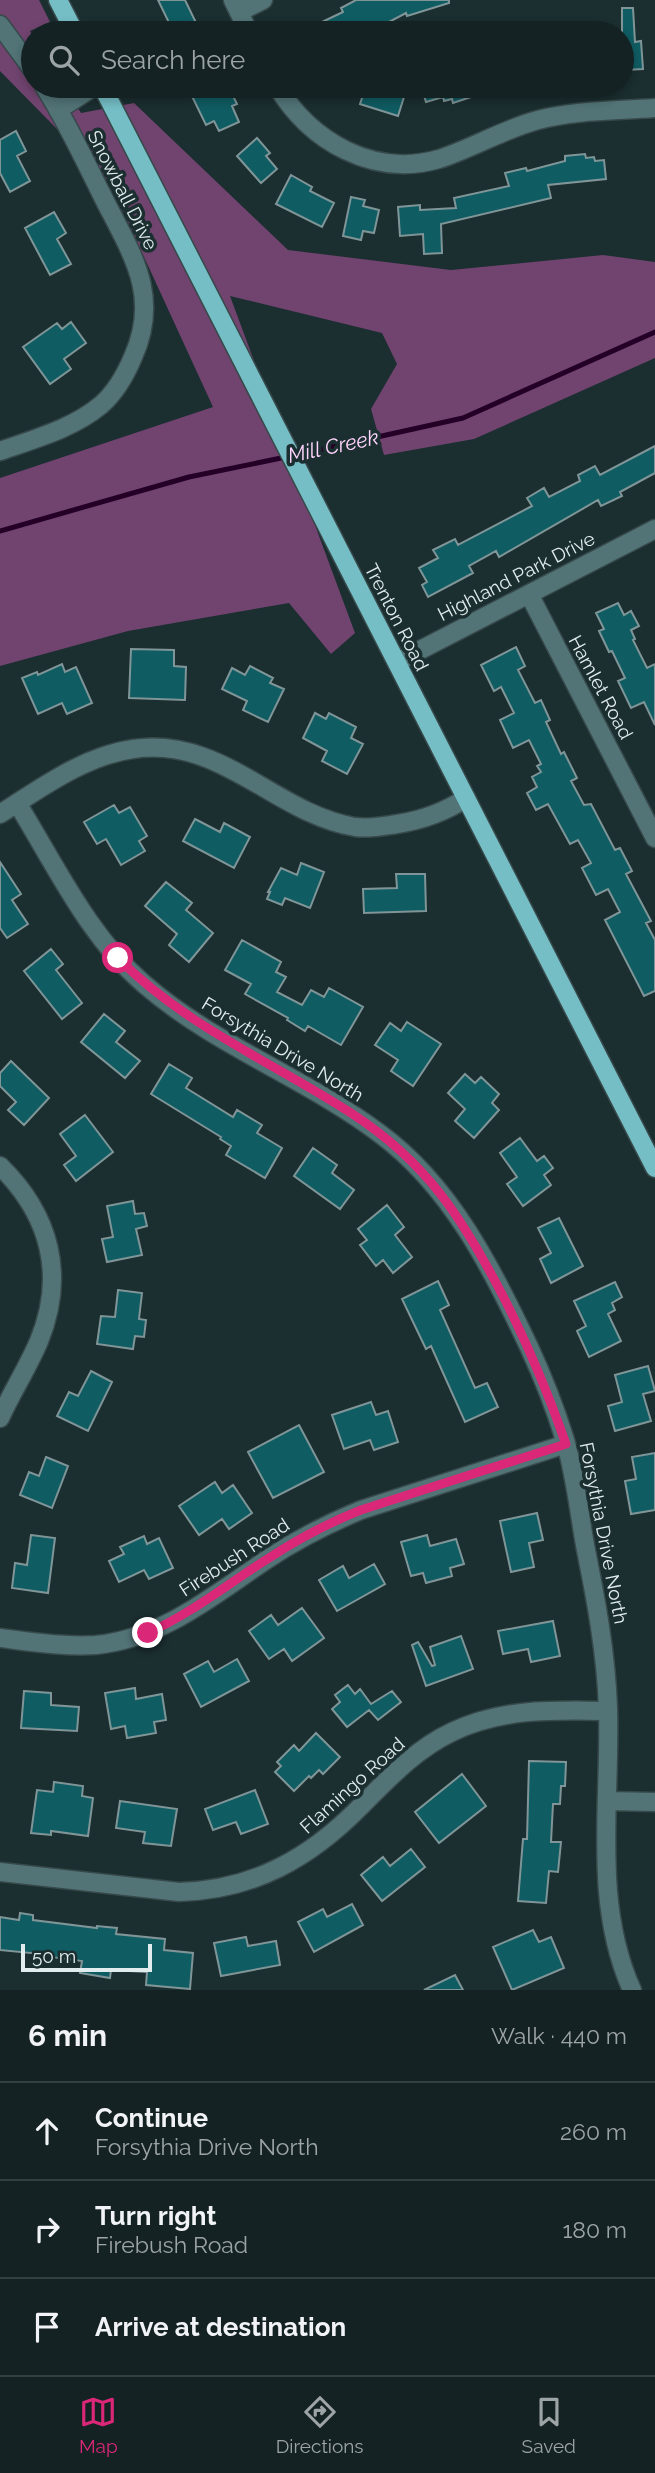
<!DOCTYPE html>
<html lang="en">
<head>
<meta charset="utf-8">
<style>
  :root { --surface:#142224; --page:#1d2a2c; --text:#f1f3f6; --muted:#9da4a6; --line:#333f41; --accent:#db2777 }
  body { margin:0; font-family:Raleway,sans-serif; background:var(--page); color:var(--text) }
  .scale { position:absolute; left:21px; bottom:18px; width:131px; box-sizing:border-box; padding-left:7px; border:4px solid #e0eced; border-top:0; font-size:19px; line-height:24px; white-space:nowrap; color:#e0eced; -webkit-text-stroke:5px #1b2e30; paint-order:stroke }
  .stop { position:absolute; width:21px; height:21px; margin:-16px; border:5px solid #db2777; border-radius:50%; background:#fff }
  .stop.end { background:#db2777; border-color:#fff; box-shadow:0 2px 7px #0008 }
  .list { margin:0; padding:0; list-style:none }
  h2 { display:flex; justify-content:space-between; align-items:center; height:91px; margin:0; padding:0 28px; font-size:30px }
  h2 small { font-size:23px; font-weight:400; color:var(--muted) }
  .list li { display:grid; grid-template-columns:46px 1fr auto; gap:21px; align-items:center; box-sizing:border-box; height:98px; padding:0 28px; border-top:2px solid var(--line) }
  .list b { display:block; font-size:26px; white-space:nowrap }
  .list p { margin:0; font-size:23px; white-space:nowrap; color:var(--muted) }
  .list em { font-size:23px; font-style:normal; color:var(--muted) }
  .icon { flex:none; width:38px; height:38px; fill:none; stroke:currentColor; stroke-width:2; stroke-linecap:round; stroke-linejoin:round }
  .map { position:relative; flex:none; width:655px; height:1990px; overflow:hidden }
  .search { position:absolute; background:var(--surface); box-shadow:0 4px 10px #0003; left:21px; right:21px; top:21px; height:77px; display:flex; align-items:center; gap:18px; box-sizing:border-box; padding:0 24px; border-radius:38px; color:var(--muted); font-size:26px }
  .sheet { height:385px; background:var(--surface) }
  nav { display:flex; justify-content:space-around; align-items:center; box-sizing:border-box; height:98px; border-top:2px solid var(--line); background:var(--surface); font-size:19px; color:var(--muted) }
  nav a { display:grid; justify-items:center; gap:4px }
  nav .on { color:var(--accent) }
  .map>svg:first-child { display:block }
</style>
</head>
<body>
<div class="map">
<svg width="655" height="1990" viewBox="0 0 655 1990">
  <rect width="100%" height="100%" fill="#1b2e30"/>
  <path fill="#70446f" d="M 0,0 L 39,0 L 50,22 L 30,31 L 33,37 L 33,86 L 64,86 L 81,113 L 134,103 L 288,250 L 451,270 L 603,255 L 655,262 L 655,358 L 474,439 L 384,455 L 371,409 L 397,364 L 382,333 L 230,296 L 355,633 L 331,654 L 289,603 L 128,631 L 0,666 L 0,478 L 213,407 L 110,183 L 0,71 Z"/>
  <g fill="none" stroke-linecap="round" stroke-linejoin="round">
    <path stroke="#250026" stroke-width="5" d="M 296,455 L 463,418 L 655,332
      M 0,531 L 189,477 L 286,457"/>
  </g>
  <path fill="#0f5c62" stroke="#7f9597" stroke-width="2" d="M 158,0 L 185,0 L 201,33 L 174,33 Z
    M 356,0 L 449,0 L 449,3 L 407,16 L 406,13 L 368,33 L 299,33 L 343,12 L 341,8 Z
    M 622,8 L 633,8 L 635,42 L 641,41 L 643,69 L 625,70 L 624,65 L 622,65 Z
    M 187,86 L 228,86 L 237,104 L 232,106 L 239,122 L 219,131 L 214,121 L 206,125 Z
    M 366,86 L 381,86 L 405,94 L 398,116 L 360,104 Z
    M 421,86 L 482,86 L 482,89 L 470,93 L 471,97 L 453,103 L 452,99 L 444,101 L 443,97 L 426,102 Z
    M 16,131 L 26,151 L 17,156 L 30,181 L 10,192 L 0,173 L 0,140 Z
    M 257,138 L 270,153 L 266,156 L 277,169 L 261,183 L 237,156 Z
    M 585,154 L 586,158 L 594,157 L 595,161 L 604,160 L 606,179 L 548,185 L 551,198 L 441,224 L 442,253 L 424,254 L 423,234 L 400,236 L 398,207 L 420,205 L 420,210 L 456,208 L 454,198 L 509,186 L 505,173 L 526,168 L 527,171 L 565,161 L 565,156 Z
    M 291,175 L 312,187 L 310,191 L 334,203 L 322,227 L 276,204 Z
    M 351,197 L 365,200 L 363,206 L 379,210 L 374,233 L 363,231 L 361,240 L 343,236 Z
    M 54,212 L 66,233 L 57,239 L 71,264 L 50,275 L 25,228 Z
    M 71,322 L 86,343 L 64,359 L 71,369 L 50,384 L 23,347 L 57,323 L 62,329 Z
    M 655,446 L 655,473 L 620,492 L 622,496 L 601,506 L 598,500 L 499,557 L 496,551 L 469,566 L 473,573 L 428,597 L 422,585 L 427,582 L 419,568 L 438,558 L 433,550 L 455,539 L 458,545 L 532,506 L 527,498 L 544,488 L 549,497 L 580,481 L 578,475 L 595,466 L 600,475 Z
    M 618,603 L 624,615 L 631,611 L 639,626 L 631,630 L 635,639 L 633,640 L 647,668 L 655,664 L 655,725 L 644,702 L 631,708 L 618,681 L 625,678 L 612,651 L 609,652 L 599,631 L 604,629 L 596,613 Z
    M 516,647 L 525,666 L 518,670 L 535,703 L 541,700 L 550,720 L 546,722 L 561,754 L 564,752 L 577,778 L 571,781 L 584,805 L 591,804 L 615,850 L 620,848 L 632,871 L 626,874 L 651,921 L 646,923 L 655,940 L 655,991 L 644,996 L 605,920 L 620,912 L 608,889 L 596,895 L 582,868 L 591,863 L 578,840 L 570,844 L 548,804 L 536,810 L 527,793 L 537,787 L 532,777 L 541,772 L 537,766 L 541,764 L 529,740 L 513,748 L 500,720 L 514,713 L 501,687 L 494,691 L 481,665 Z
    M 131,649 L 174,650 L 174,666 L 186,667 L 185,700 L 129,698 Z
    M 62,664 L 65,672 L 76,667 L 92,703 L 67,714 L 62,703 L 38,714 L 22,678 L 37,672 L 38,675 Z
    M 250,666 L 273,678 L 270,683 L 284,689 L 268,722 L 243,710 L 247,701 L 222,689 L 232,668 L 245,675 Z
    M 315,713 L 326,719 L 329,713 L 356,727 L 351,738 L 363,744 L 347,774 L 322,761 L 327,751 L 303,738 Z
    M 114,805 L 119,813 L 130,807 L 147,836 L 139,841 L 145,851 L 121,865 L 106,839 L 97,844 L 84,822 Z
    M 195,819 L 220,832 L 224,823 L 250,837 L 234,868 L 183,841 Z
    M 0,862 L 21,894 L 12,900 L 28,924 L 7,938 L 0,928 Z
    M 301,863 L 324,872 L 310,908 L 285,898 L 282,905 L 267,899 L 270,892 L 268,892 L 281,868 L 297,875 Z
    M 396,874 L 425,874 L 426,911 L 364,913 L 363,889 L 397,888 Z
    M 166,882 L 192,903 L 186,910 L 213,933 L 189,962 L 169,945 L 177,934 L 145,906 Z
    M 242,940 L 281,962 L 276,972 L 286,977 L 277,992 L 302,1005 L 311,990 L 324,997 L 329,988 L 363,1007 L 341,1045 L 308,1026 L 305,1031 L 287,1020 L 288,1018 L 245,994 L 251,984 L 225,970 Z
    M 51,949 L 63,964 L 56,970 L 82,1003 L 62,1019 L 24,971 Z
    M 104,1014 L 125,1031 L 116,1042 L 140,1061 L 125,1078 L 81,1042 Z
    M 407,1022 L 441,1044 L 413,1086 L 391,1071 L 398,1060 L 375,1045 L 390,1023 L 401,1031 Z
    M 11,1061 L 49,1098 L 24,1125 L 8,1110 L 16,1102 L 0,1086 L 0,1073 Z
    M 169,1064 L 192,1078 L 186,1088 L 233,1117 L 237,1110 L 262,1125 L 257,1133 L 282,1148 L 265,1178 L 226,1155 L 231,1146 L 220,1139 L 221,1137 L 151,1094 Z
    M 465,1074 L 475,1083 L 481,1077 L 499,1094 L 492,1103 L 499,1110 L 474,1138 L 455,1121 L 465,1109 L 448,1093 Z
    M 85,1115 L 113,1152 L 76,1181 L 64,1165 L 76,1156 L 60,1134 Z
    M 520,1138 L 537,1161 L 544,1156 L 553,1168 L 544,1175 L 551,1185 L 523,1206 L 507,1184 L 517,1177 L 500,1153 Z
    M 313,1148 L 337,1165 L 332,1173 L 354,1190 L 340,1209 L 294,1176 Z
    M 133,1201 L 135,1214 L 144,1213 L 147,1226 L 136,1229 L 142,1255 L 107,1262 L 102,1239 L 113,1237 L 107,1206 Z
    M 387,1205 L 404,1227 L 395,1235 L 412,1257 L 393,1273 L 383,1260 L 376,1266 L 360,1245 L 367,1240 L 358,1229 Z
    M 559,1218 L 583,1266 L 551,1283 L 540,1259 L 551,1253 L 538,1228 Z
    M 438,1281 L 449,1305 L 440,1310 L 475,1388 L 487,1383 L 498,1407 L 465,1422 L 431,1346 L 426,1349 L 402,1299 Z
    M 615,1282 L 622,1297 L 612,1303 L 615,1310 L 608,1314 L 621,1341 L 589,1357 L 577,1331 L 586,1326 L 574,1301 Z
    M 118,1290 L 142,1293 L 139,1319 L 146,1320 L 144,1337 L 135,1336 L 133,1349 L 97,1344 L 101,1316 L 115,1317 Z
    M 648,1366 L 655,1391 L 643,1394 L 651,1421 L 615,1431 L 608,1406 L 622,1402 L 615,1375 Z
    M 91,1371 L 112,1382 L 88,1431 L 57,1416 L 69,1392 L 78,1396 Z
    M 371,1402 L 376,1415 L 388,1411 L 398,1442 L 374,1450 L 370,1440 L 344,1449 L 332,1415 Z
    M 299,1425 L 324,1472 L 273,1498 L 248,1452 Z
    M 655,1453 L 655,1510 L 631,1514 L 625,1481 L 636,1479 L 632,1457 Z
    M 46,1457 L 68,1466 L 52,1508 L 20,1495 L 29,1472 L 39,1476 Z
    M 215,1482 L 222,1493 L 233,1485 L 252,1513 L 229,1529 L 222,1519 L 199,1535 L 179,1506 Z
    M 537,1513 L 543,1540 L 529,1543 L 534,1567 L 511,1572 L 500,1521 Z
    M 31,1535 L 55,1538 L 48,1593 L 12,1588 L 15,1563 L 27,1565 Z
    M 427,1535 L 430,1546 L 456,1539 L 464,1564 L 450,1568 L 452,1576 L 426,1583 L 423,1573 L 411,1576 L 401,1542 Z
    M 144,1536 L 147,1544 L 159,1538 L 173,1568 L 149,1579 L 144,1570 L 119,1582 L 109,1561 L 124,1554 L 120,1547 Z
    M 374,1564 L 385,1584 L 337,1611 L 319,1580 L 343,1566 L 349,1578 Z
    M 302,1608 L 324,1638 L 292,1661 L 284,1649 L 269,1659 L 249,1631 L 271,1615 L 278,1625 Z
    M 553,1621 L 560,1656 L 531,1662 L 528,1649 L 503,1654 L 498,1631 Z
    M 461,1636 L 473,1669 L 426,1686 L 412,1645 L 418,1642 L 432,1666 L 435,1665 L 430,1647 Z
    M 237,1659 L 249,1681 L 201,1707 L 184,1674 L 208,1661 L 214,1672 Z
    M 348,1685 L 355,1694 L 360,1689 L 371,1704 L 392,1691 L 401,1702 L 378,1720 L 369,1710 L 347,1727 L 332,1709 L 340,1702 L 335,1695 Z
    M 135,1688 L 136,1699 L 162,1694 L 166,1720 L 154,1722 L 156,1733 L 127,1738 L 125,1726 L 111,1729 L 105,1693 Z
    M 24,1691 L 51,1693 L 51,1705 L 79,1707 L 77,1731 L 21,1728 Z
    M 316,1733 L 340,1757 L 323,1774 L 319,1770 L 311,1778 L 309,1776 L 294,1791 L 275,1772 L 281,1766 L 277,1762 L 294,1745 L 299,1751 Z
    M 529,1761 L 566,1762 L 565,1786 L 561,1786 L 560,1804 L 553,1804 L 551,1842 L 561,1842 L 558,1872 L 549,1871 L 546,1903 L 518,1901 L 523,1839 L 527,1839 Z
    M 462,1774 L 486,1806 L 439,1843 L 415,1812 Z
    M 54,1782 L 83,1786 L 82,1796 L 93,1798 L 88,1836 L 51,1831 L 51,1835 L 31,1833 L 37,1790 L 53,1792 Z
    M 255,1790 L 268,1824 L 241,1834 L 236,1822 L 213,1830 L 205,1809 Z
    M 120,1801 L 177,1809 L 171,1846 L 143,1843 L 145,1832 L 116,1828 Z
    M 411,1849 L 425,1867 L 382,1901 L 361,1875 L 383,1857 L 390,1866 Z
    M 352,1904 L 363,1925 L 314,1952 L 298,1922 L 323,1909 L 327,1917 Z
    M 20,1913 L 33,1915 L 33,1920 L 97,1928 L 97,1926 L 117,1928 L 116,1934 L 165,1939 L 164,1950 L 193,1953 L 190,1989 L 146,1985 L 147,1972 L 111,1970 L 110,1978 L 80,1973 L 82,1961 L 51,1957 L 52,1955 L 0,1950 L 0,1917 L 19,1920 Z
    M 533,1930 L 539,1942 L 551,1937 L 564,1968 L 512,1990 L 493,1947 Z
    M 246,1937 L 248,1946 L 276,1941 L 280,1965 L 221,1976 L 214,1943 Z
    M 455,1975 L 463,1990 L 424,1990 Z"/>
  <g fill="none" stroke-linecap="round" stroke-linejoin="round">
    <g stroke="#37494a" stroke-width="21">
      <path id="minor" d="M 233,0 L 249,33
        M 239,12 L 263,0
        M 0,25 L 33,70
        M 277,86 C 310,141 373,178 439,159 C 473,148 504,129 538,120 C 575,110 617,111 655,108
        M 58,110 L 95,86
        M 0,451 C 34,439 72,429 101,405 C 116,392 125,376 133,357 C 162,293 129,250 101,193 C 83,157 66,120 44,86
        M 529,594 L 655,838
        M 397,662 L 655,529
        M 17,803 C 55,864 88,936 144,984 C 214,1045 304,1077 379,1133 C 450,1185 492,1268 529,1347 C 543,1377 555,1408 565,1440 C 575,1474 579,1511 585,1545 C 596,1600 606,1652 608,1708 C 611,1802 592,1902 632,1990
        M 0,814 C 41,788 84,756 133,749 C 222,736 274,813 355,827 C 369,829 383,826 397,824 C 423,820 445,812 466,798
        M 0,1166 C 50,1215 66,1275 39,1341 C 28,1367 12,1392 0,1418
        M 0,1638 C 32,1642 64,1647 96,1645 C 163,1638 212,1596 266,1560 C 296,1540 327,1524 361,1510 L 566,1444
        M 607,1801 L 655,1802
        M 0,1872 L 179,1892 C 254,1890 310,1858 361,1806 C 389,1778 416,1749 452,1732 C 502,1708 554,1710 608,1711"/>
    </g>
    <g stroke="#37494a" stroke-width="21">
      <path id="major" d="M 58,0 L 75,33
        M 102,86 L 655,1168"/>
    </g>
    <use href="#minor" stroke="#527477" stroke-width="18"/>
    <use href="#major" stroke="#75bec5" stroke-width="18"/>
  </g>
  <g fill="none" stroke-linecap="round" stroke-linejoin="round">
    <path stroke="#db2777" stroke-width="9" d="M 118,958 C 185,1026 272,1062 351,1113 C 427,1162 463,1219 504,1298 C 528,1345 548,1393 566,1444 L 361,1510 C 328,1523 298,1539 269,1558 C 226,1585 195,1611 148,1633"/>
  </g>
  <g text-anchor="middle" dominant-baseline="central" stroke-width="7" stroke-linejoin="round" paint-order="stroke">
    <g font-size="19" fill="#e0eced" stroke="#1b2e30">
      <text transform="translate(123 190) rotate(63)">Snowball Drive</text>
      <text transform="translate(516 576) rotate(-27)">Highland Park Drive</text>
      <text transform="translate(397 617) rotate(63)">Trenton Road</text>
      <text transform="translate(601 687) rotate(62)">Hamlet Road</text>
      <text transform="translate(283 1049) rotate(31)">Forsythia Drive North</text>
      <text transform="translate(604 1533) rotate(79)">Forsythia Drive North</text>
      <text transform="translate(234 1557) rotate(-33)">Firebush Road</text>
      <text transform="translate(352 1785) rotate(-42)">Flamingo Road</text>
    </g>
    <g font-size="21" font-style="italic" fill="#ffd5fd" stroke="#1b2e30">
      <text transform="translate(333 446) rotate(-12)">Mill Creek</text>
    </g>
  </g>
</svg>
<div class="scale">50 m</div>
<div class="stop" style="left:118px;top:958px"></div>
<div class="stop end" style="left:148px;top:1633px"></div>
<div class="search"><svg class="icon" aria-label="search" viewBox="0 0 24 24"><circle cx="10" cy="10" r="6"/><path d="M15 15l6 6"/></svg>Search here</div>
</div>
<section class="sheet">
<h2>6 min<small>Walk · 440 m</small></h2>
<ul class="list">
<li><svg class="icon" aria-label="ahead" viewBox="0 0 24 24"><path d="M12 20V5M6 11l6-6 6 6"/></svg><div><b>Continue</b><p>Forsythia Drive North</p></div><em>260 m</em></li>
<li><svg class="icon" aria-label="right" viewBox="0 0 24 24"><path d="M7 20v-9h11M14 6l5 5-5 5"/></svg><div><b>Turn right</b><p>Firebush Road</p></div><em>180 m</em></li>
<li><svg class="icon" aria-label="arrive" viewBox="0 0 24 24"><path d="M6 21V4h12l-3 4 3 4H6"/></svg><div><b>Arrive at destination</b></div></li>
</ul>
</section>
<nav>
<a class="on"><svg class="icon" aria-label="map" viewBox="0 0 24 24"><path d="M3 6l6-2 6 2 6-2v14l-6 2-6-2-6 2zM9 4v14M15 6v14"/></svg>Map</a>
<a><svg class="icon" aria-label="directions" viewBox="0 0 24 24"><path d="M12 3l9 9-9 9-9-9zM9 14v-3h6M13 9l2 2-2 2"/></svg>Directions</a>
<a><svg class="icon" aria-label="saved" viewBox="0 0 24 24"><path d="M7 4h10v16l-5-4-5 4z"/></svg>Saved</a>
</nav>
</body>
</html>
